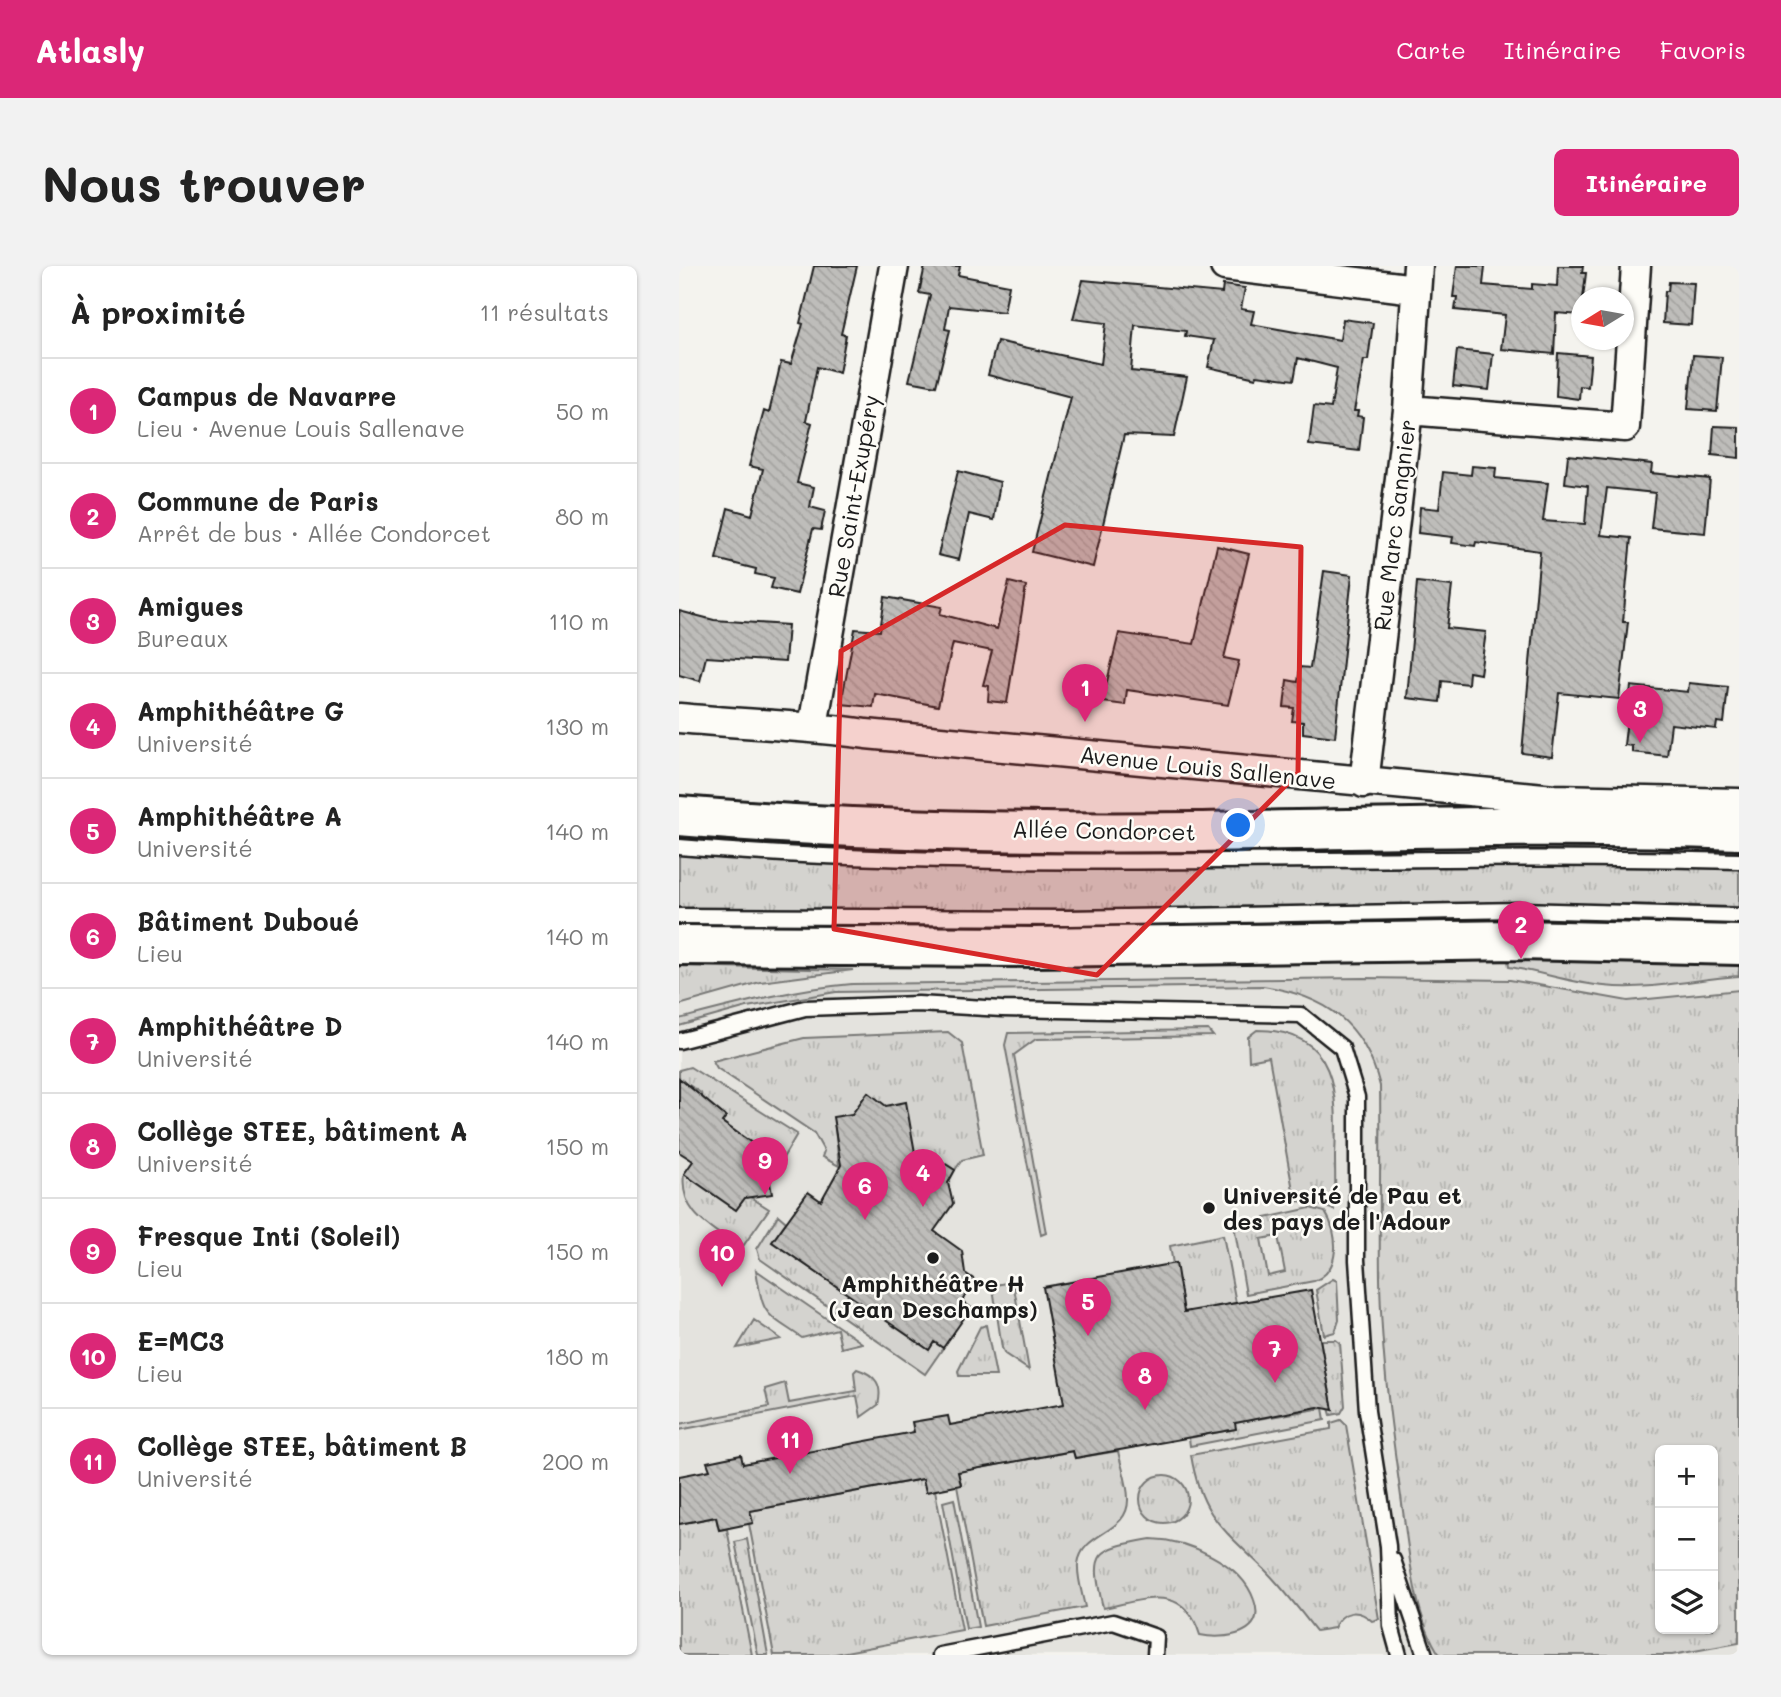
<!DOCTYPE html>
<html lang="fr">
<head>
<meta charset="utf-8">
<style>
  :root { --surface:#fff; --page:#f2f2f2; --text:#222; --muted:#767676; --line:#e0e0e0; --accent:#db2777 }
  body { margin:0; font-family:Mali,sans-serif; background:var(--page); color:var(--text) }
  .controls { position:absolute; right:21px; bottom:21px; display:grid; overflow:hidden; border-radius:10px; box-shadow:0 2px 5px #0004 }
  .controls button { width:63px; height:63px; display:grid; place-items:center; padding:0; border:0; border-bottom:2px solid var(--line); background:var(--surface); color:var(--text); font:35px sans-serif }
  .compass { position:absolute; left:892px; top:21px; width:63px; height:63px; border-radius:50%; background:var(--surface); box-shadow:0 2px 5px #0004; rotate:259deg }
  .you { position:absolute; left:560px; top:560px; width:24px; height:24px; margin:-18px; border:5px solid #fff; border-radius:50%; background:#1a73e8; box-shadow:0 0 0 10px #1a73e833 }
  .badge { display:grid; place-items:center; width:46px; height:46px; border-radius:50%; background:var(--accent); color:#fff; font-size:23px; font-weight:700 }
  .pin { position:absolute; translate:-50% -58px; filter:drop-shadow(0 2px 4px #0008) }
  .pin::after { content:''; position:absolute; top:37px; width:24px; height:21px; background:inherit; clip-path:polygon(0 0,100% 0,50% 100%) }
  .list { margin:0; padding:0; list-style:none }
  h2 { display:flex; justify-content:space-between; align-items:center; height:91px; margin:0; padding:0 28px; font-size:30px }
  h2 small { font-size:23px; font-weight:400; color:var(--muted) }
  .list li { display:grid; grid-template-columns:46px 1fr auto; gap:21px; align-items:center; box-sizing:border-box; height:105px; padding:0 28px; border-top:2px solid var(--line) }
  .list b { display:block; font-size:26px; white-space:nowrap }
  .list p { margin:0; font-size:23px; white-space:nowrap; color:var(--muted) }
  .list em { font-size:23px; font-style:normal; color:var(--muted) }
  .icon { flex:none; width:38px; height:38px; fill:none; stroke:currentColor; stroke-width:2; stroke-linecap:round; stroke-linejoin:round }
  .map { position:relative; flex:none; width:1060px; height:1389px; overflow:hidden; border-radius:10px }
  header { display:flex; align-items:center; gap:42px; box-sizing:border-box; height:98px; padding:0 35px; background:var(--accent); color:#fff }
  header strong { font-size:33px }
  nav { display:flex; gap:38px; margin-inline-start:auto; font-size:24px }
  .intro { display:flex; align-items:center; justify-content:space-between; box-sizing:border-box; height:168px; padding:0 42px }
  h1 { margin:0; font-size:49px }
  .button { padding:18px 32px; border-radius:10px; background:var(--accent); color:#fff; font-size:24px; font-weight:700 }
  main { display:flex; gap:42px; padding:0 42px }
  aside { flex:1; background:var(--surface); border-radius:10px; box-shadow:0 2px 5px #0004 }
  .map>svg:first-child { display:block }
</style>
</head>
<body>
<header>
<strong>Atlasly</strong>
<nav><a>Carte</a><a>Itinéraire</a><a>Favoris</a></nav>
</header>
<div class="intro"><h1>Nous trouver</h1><a class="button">Itinéraire</a></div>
<main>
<aside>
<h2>À proximité<small>11 résultats</small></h2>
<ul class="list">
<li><span class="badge">1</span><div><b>Campus de Navarre</b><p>Lieu · Avenue Louis Sallenave</p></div><em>50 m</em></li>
<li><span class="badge">2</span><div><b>Commune de Paris</b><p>Arrêt de bus · Allée Condorcet</p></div><em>80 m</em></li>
<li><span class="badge">3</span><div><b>Amigues</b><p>Bureaux</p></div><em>110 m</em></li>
<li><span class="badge">4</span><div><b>Amphithéâtre G</b><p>Université</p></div><em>130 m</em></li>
<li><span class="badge">5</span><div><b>Amphithéâtre A</b><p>Université</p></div><em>140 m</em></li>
<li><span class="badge">6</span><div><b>Bâtiment Duboué</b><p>Lieu</p></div><em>140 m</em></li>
<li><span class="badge">7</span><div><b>Amphithéâtre D</b><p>Université</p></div><em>140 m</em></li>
<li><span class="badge">8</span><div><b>Collège STEE, bâtiment A</b><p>Université</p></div><em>150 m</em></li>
<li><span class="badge">9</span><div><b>Fresque Inti (Soleil)</b><p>Lieu</p></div><em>150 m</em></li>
<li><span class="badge">10</span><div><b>E=MC3</b><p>Lieu</p></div><em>180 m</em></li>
<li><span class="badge">11</span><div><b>Collège STEE, bâtiment B</b><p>Université</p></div><em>200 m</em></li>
</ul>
</aside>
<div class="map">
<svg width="1060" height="1389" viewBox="0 0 1060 1389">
  <defs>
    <pattern id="grass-tufts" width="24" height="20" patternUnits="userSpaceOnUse" patternTransform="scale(1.75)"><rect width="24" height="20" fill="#d4d3cf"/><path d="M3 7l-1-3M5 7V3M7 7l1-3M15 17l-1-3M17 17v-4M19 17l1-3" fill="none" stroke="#b5b5b1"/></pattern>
    <pattern id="building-back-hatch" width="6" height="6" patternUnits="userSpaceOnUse" patternTransform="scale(1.75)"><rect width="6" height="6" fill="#bebdba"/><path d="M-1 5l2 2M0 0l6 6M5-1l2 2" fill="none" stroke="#a3a29f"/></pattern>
  </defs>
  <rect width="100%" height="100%" fill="#f4f3ee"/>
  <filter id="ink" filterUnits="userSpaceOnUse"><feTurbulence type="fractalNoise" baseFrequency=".0143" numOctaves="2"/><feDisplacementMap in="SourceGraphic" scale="14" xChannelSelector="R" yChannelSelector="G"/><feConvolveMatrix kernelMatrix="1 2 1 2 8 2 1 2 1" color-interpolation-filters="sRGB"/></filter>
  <g filter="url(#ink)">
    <path fill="#e4e3de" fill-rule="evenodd" d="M 913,690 L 1060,700 L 1060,1389 L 0,1389 L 0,696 L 638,697 ZM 981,1184 L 1034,1184 L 1034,1363 L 981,1363 Z"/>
    <path fill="url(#grass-tufts)" stroke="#787876" stroke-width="2" fill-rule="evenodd" d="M 0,588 C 352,617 707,594 1060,602 L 1060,641 L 952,638 L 344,644 L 0,644 Z
      M 829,694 L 1006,695 L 1060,700 L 1060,710 C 1015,713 971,725 925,720 C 893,717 862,706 830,701 Z
      M 0,700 L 174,704 L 81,716 L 0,739 Z
      M 684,712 L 831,714 L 949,735 L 1060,724 L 1060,1377 L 993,1389 L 761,1389 C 736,1353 730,1288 724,1245 C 713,1168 702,1089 701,1012 C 700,948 702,884 701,820 C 685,756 646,730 584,720 L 157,726 L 68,741 L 0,760 L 0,753 C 58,738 113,723 173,718 ZM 981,1184 L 1034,1184 L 1034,1363 L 981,1363 Z
      M 529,764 L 534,770 L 357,773 L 335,789 L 367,967 L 362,969 L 326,779 L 329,767 Z
      M 578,764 C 659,764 659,828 656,890 C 656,908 657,926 655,944 L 632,936 L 616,935 L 590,791 L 570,795 L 569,771 Z
      M 269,766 L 283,777 L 304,889 L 283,894 L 276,904 L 258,892 L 249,903 L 239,905 L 189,826 L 182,835 L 184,846 L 155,852 L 160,900 L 143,891 L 145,885 L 135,867 L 38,802 L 34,795 L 125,772 Z
      M 11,801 L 118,868 L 97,904 L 90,898 L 94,892 L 43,856 L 46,850 L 31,840 L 26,844 L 22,827 L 10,819 L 0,821 L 0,804 Z
      M 5,908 L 57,944 L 68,929 L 90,943 L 62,983 C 34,962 0,949 5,908 Z
      M 631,942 L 646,946 C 660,967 662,1005 635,1015 L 567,1028 L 556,965 L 560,958 ZM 599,970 L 606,1006 L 589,1010 L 582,973 Z
      M 99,949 L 107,956 L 93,976 L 250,1083 L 255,1076 L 264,1082 L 246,1108 L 81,993 L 78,983 Z
      M 544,969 L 557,1037 L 490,1054 L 494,998 L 491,980 Z
      M 77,1004 L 183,1077 L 162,1082 L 158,1063 L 123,1072 C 84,1045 85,1052 77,1004 Z
      M 654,1013 L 658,1015 L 660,1054 L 656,1066 L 645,1069 L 637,1024 Z
      M 334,1016 L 350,1104 L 326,1088 L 323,1082 L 314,1022 L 316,1019 Z
      M 75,1054 L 102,1073 L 58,1082 Z
      M 307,1059 L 317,1110 L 280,1110 L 279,1105 L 301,1061 Z
      M 641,1074 L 657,1074 L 661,1077 L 666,1140 L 662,1147 L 652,1149 L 649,1139 L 653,1138 Z
      M 178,1103 C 197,1109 204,1119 199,1139 L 182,1151 L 178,1130 L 0,1164 L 0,1158 L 90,1141 L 86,1123 L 106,1117 L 110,1137 L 177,1125 L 175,1106 Z
      M 644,1142 L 646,1154 L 511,1180 L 510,1172 L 556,1163 L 556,1157 Z
      M 662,1154 L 667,1159 L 700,1353 L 693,1355 C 679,1342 663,1344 655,1362 L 637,1365 C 620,1343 604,1322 585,1303 C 544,1263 522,1250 512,1189 L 652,1163 L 652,1157 Z
      M 394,1185 L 396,1192 L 439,1185 C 442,1200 449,1217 449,1233 C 450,1268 403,1265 399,1298 C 398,1311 403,1327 406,1341 L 304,1360 L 278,1220 L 282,1219 L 279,1206 Z
      M461 1233a24 24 0 1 1 48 0a24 24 0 1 1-48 0Z
      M 244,1213 L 256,1224 L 283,1364 L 151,1389 L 95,1389 L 70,1258 L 74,1257 L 71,1245 Z
      M 275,1233 L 299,1361 L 287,1363 L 264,1236 Z
      M 37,1251 L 40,1264 L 48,1263 L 73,1389 L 0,1389 L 0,1258 Z
      M 68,1273 L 89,1389 L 79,1389 L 56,1276 Z
      M 472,1273 C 508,1274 562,1296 575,1334 C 588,1369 545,1374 521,1369 C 505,1316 465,1334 424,1342 C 411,1285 415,1283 472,1273 Z"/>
    <path fill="url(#building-back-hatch)" stroke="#1c1c1c" stroke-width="2" d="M 135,0 L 178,0 L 162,68 L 167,69 L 160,107 L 138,101 L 127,155 L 133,157 L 118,217 L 135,221 L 131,241 L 146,245 L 142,264 L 134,263 L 118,328 L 92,322 L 95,312 L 76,308 L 77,303 L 37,293 L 49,242 L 73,249 L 84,203 L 70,200 L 85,145 L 90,147 L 102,96 L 112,98 L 124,58 L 121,57 Z
      M 246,0 L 281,0 L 279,9 L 330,19 L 325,46 L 270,40 L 266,63 L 271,64 L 257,120 L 230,115 L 251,29 L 240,27 Z
      M 778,0 L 806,0 L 804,19 L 853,23 L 853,18 L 878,20 L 879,0 L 904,0 L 903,7 L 907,7 L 902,49 L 877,47 L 875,88 L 822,83 L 826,49 L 776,44 L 778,31 L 774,31 Z
      M 404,14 L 543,27 L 544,19 L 566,22 L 562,43 L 575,45 L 572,58 L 661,74 L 664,53 L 694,57 L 689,94 L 685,94 L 675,145 L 679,145 L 678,150 L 684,151 L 680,185 L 630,179 L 635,140 L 652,142 L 658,102 L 619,92 L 615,114 L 578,109 L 577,112 L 529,101 L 535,74 L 506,70 L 507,65 L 456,59 L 452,105 L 508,111 L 495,171 L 445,169 L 414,301 L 353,286 L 392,131 L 309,109 L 318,75 L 422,98 L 427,57 L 394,53 Z
      M 990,16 L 1015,17 L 1012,59 L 984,57 L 986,25 L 989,25 Z
      M 778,84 L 814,88 L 810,124 L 774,120 Z
      M 879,87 L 912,90 L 909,121 L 901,120 L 900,133 L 877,130 Z
      M 1014,89 L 1043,91 L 1038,145 L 1009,143 Z
      M 1035,160 L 1060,161 L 1060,192 L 1033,189 Z
      M 889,189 L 973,198 L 972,207 L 1031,213 L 1026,267 L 972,262 L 976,227 L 928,222 L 922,269 L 952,272 L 944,356 L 949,356 L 940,433 L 880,427 L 873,491 L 843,487 L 861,285 L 797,276 L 796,280 L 773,277 L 774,271 L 739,267 L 741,241 L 760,243 L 764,206 L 792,209 L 793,200 L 817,202 L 816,212 L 869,217 L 864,255 L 906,258 L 909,220 L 886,217 Z
      M 279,205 L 321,216 L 315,254 L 290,248 L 280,294 L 259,289 Z
      M 538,280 L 570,288 L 545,392 L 560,395 L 549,439 L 448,424 L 446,439 L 423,436 L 440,367 L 515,378 Z
      M 645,305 L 673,309 L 656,471 L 624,467 L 624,456 L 613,455 L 615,442 L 605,441 L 608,414 L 619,416 L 621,401 L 631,402 Z
      M 330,316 L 347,320 L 328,437 L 309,435 L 310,420 L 304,419 L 313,385 L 274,377 L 259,440 L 196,428 L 194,441 L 162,438 L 176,363 L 201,365 L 206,331 L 263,341 L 261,348 L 318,363 Z
      M 738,316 L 773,320 L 768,362 L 807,366 L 801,408 L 790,406 L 789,418 L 763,415 L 761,436 L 728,432 Z
      M 0,345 L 35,354 L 109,359 L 106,396 L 27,391 L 21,415 L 0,409 Z
      M 1010,417 L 1049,421 L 1045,457 L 1038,456 L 1037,463 L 992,458 L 988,490 L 953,486 L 953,480 L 945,479 L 952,420 L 1009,426 Z
      M 0,812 L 47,851 L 43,856 L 94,892 L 88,901 L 93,928 L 66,932 L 57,944 L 5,908 L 14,895 L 0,886 Z
      M 189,826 L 207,840 L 227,836 L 241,915 L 257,892 L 276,904 L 269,917 L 274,938 L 255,965 L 283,985 L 286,1007 L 296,1014 L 283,1035 L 292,1042 L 264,1082 L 255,1076 L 250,1084 L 93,976 L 129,926 L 142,935 L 162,899 L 154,851 L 173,848 Z
      M 497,997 L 505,1046 L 632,1024 L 654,1144 L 639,1141 L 556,1157 L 557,1163 L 474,1178 L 396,1192 L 394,1185 L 279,1206 L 282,1219 L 247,1226 L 244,1213 L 71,1245 L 74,1257 L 40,1264 L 37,1251 L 0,1258 L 0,1210 L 31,1204 L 28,1196 L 62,1189 L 64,1198 L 235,1166 L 233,1156 L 269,1150 L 271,1159 L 385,1138 L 364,1021 Z"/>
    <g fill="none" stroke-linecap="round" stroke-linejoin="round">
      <g stroke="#1c1c1c" stroke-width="19">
        <path id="lane" d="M 0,581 C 353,610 707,585 1060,595
          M 0,650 L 389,652 L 841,644 L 1060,650
          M 0,775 L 126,742 L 239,738 L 323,743 L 622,749 L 663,782 L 678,831 L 678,994 L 688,1145 L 709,1280 L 712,1360 L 720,1389
          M 714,1294 L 746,1389
          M 261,1389 L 434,1356 L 477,1371 L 476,1389"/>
      </g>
      <g stroke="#1c1c1c" stroke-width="33">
        <path id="street" d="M 546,0 L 736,23
          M 729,144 L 946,161 L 957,0
          M 0,452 C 62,458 125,459 187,468 L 875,533 L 1060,537
          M 134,460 L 215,0
          M 685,517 L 729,144 L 739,0"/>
      </g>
      <g stroke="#1c1c1c" stroke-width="44">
        <path id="secondary" d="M 0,550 C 171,564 344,568 516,566 C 697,563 879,557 1060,564
          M 0,679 L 356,681 L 840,674 L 1060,679"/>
      </g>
      <use href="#lane" stroke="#fdfcf7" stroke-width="14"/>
      <use href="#street" stroke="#fdfcf7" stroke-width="28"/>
      <use href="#secondary" stroke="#fdfcf7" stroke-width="38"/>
    </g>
  </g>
  <path fill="#d62828" fill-opacity="0.2" stroke="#d62828" stroke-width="5" stroke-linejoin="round" d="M 386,259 L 622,281 L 619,507 L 418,709 L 155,663 L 162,385 Z"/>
  <g fill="#1c1c1c" stroke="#fdfcf7" stroke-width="2.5">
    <circle cx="530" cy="942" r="7"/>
    <circle cx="254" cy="992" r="7"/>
  </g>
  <g text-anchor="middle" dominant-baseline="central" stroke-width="5" stroke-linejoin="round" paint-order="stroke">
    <g font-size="23" fill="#1c1c1c" stroke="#fdfcf7">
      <text transform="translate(174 230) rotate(-80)">Rue Saint-Exupéry</text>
      <text transform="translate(715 259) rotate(-83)">Rue Marc Sangnier</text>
      <text transform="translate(529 501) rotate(6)">Avenue Louis Sallenave</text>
      <text transform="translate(425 564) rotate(1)">Allée Condorcet</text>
    </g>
    <g font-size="23" font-weight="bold" fill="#1c1c1c" stroke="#fdfcf7" text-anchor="start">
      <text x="544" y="929">Université de Pau et<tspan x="544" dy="26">des pays de l'Adour</tspan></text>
      <text x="254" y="1017" text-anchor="middle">Amphithéâtre H<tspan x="254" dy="26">(Jean Deschamps)</tspan></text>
    </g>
  </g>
</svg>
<div class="controls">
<button>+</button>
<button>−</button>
<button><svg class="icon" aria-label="layers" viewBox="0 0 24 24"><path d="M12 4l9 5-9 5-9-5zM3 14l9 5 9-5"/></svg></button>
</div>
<svg class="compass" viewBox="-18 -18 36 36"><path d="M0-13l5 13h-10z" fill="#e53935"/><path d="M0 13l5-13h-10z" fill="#767676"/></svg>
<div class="you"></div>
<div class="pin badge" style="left:406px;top:456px">1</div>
<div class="pin badge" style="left:842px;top:693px">2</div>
<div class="pin badge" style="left:961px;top:477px">3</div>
<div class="pin badge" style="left:244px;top:941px">4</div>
<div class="pin badge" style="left:409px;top:1070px">5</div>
<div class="pin badge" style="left:186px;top:954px">6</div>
<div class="pin badge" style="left:596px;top:1117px">7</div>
<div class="pin badge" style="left:466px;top:1144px">8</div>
<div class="pin badge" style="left:86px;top:929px">9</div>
<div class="pin badge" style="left:43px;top:1021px">10</div>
<div class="pin badge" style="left:111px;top:1208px">11</div>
</div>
</main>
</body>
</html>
